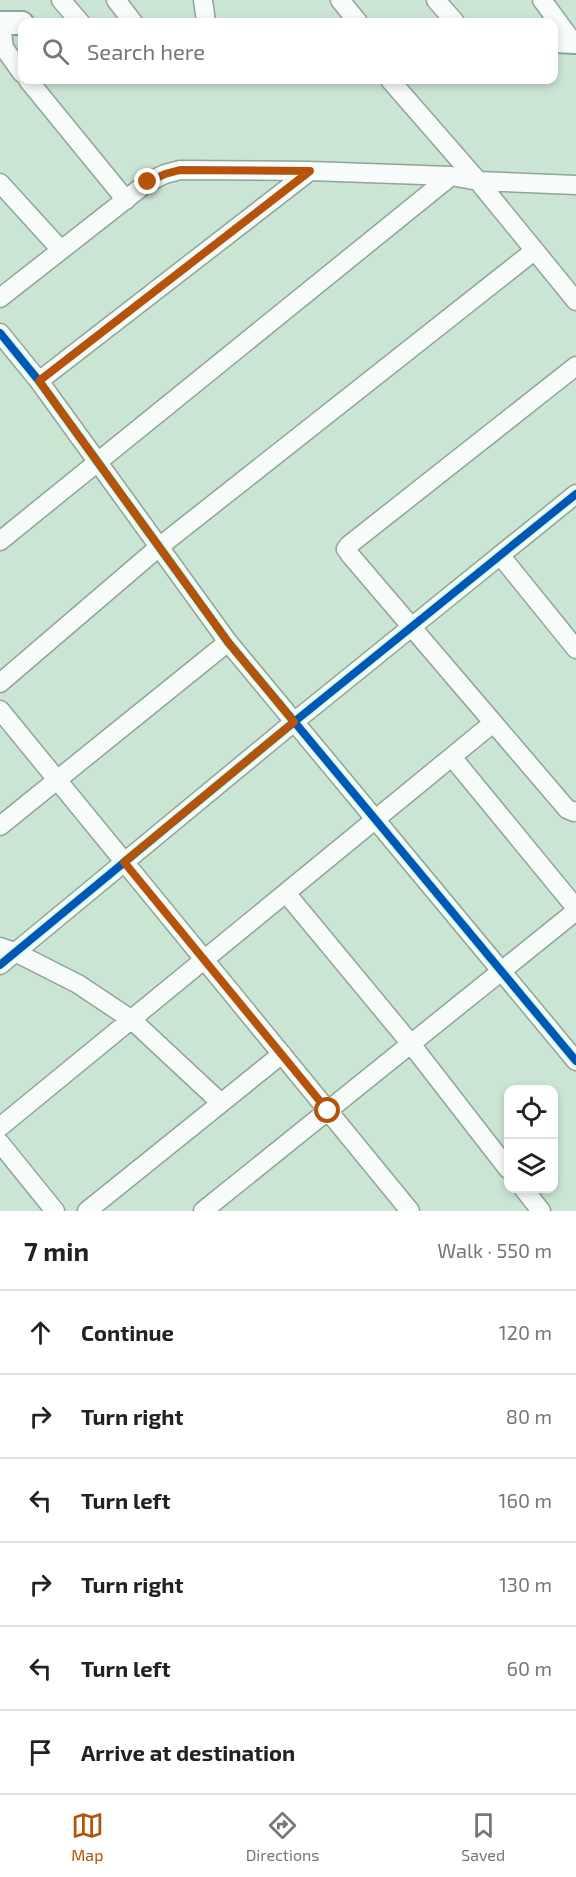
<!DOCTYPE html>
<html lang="en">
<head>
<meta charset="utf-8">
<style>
  :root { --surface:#fff; --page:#f6f6f6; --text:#222; --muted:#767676; --line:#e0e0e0; --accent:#b45309 }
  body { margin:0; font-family:"Exo 2",sans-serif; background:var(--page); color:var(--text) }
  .controls { position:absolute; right:18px; bottom:18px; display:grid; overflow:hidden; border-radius:12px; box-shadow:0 3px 9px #0003 }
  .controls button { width:54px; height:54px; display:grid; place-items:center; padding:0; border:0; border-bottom:2px solid var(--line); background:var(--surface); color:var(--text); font:30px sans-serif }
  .stop { position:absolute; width:18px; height:18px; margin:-14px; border:4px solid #b45309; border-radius:50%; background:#fff }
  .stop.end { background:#b45309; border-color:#fff; box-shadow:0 2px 6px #0008 }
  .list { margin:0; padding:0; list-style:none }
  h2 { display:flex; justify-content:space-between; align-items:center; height:78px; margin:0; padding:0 24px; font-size:26px }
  h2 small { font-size:20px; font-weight:400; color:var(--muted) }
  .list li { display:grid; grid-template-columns:39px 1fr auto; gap:18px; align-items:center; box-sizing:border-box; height:84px; padding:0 24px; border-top:2px solid var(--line) }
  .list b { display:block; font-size:22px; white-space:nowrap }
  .list em { font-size:20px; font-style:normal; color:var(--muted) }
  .icon { flex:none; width:33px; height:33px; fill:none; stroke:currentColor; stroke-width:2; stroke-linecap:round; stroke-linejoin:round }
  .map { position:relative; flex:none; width:576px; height:1211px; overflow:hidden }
  .search { position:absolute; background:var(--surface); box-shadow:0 3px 9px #0003; left:18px; right:18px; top:18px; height:66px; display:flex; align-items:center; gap:15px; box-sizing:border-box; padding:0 21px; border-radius:12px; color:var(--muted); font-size:22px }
  .sheet { height:582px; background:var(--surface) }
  nav { display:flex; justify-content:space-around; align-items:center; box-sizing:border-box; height:84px; border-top:2px solid var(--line); background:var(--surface); font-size:16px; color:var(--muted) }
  nav a { display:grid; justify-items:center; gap:3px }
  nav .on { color:var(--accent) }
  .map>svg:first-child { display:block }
</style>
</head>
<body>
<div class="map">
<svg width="576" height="1211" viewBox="0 0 576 1211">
  <rect width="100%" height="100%" fill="#cbe5d4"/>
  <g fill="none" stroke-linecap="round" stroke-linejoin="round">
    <g stroke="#90a498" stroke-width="21">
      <path id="minor" d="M 61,0 L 80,22
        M 116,0 L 133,22
        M 203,0 L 206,22
        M 340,0 L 358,22
        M 436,0 L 455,22
        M 542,0 L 573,42
        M 1,23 L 4,48 L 22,73
        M 28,80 L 126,200
        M 390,80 L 478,181 L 576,301
        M 0,183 L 61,250
        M 0,298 L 148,182 L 165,174 L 180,170 L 310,171 L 451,176 L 478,181 L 576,185
        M 0,333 L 39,381 L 228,642 L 576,1061
        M 576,366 L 349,545 L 346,549 L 351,556 L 567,809 L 574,812 L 576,811
        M 39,381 L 310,171
        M 0,541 L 451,176
        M 500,555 L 576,649
        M 0,683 L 159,547 L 534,251
        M 0,710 L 410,1211
        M 452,757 L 576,908
        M 0,826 L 228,642
        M 286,893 L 411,1044 L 508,1169
        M 0,947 L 15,952 L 78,984 L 132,1020 L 221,1103
        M 0,965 L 294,722 L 576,494
        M 0,1127 L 493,723
        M 0,1143 L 55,1211
        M 523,1188 L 541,1211
        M 87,1211 L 282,1054
        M 203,1211 L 576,911"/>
    </g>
    <g stroke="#90a498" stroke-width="26">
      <path id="tertiary" d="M 0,23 L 22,23
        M 554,41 L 576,42"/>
    </g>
    <use href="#minor" stroke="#f7fbf9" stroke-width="18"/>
    <use href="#tertiary" stroke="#f7fbf9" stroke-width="22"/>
    <g stroke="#cdfede" stroke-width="11">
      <path id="cycleway" d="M 0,333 L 39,381 L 228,642 L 576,1061
        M 0,965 L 294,722 L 576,494"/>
    </g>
    <use href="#cycleway" stroke="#0057b8" stroke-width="8"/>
  </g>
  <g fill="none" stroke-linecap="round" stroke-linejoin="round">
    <path stroke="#b45309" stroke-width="8" d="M 148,182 L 165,174 L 180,170 L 310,171 L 39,381 L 228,642 L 294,722 L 124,862 L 328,1111"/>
  </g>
</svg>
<div class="controls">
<button><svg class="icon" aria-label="locate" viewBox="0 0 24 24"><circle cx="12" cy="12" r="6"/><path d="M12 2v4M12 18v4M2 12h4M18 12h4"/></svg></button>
<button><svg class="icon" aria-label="layers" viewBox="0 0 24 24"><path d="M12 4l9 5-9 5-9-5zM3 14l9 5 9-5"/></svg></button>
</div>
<div class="stop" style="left:328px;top:1111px"></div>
<div class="stop end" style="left:148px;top:182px"></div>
<div class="search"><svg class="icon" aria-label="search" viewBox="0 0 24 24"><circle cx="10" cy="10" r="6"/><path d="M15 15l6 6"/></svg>Search here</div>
</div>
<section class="sheet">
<h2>7 min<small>Walk · 550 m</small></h2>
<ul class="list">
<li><svg class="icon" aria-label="ahead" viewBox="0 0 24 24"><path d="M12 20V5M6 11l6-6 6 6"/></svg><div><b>Continue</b></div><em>120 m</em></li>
<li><svg class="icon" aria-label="right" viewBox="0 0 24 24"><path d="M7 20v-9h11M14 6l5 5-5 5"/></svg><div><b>Turn right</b></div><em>80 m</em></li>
<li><svg class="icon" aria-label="left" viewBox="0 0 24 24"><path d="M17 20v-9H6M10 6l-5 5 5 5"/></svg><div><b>Turn left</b></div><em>160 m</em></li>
<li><svg class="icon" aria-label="right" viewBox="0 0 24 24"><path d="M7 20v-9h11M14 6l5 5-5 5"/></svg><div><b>Turn right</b></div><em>130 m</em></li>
<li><svg class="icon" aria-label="left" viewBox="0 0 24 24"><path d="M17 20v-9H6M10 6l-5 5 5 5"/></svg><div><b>Turn left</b></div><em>60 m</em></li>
<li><svg class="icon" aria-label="arrive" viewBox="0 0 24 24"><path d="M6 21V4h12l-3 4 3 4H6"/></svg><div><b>Arrive at destination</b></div></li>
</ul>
</section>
<nav>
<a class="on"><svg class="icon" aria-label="map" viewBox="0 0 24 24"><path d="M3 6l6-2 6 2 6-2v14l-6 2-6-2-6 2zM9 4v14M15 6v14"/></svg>Map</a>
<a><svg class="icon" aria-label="directions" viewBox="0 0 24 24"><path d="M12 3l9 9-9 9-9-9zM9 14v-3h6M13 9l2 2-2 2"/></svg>Directions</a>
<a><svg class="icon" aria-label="saved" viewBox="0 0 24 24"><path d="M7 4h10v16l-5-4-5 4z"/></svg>Saved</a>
</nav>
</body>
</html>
